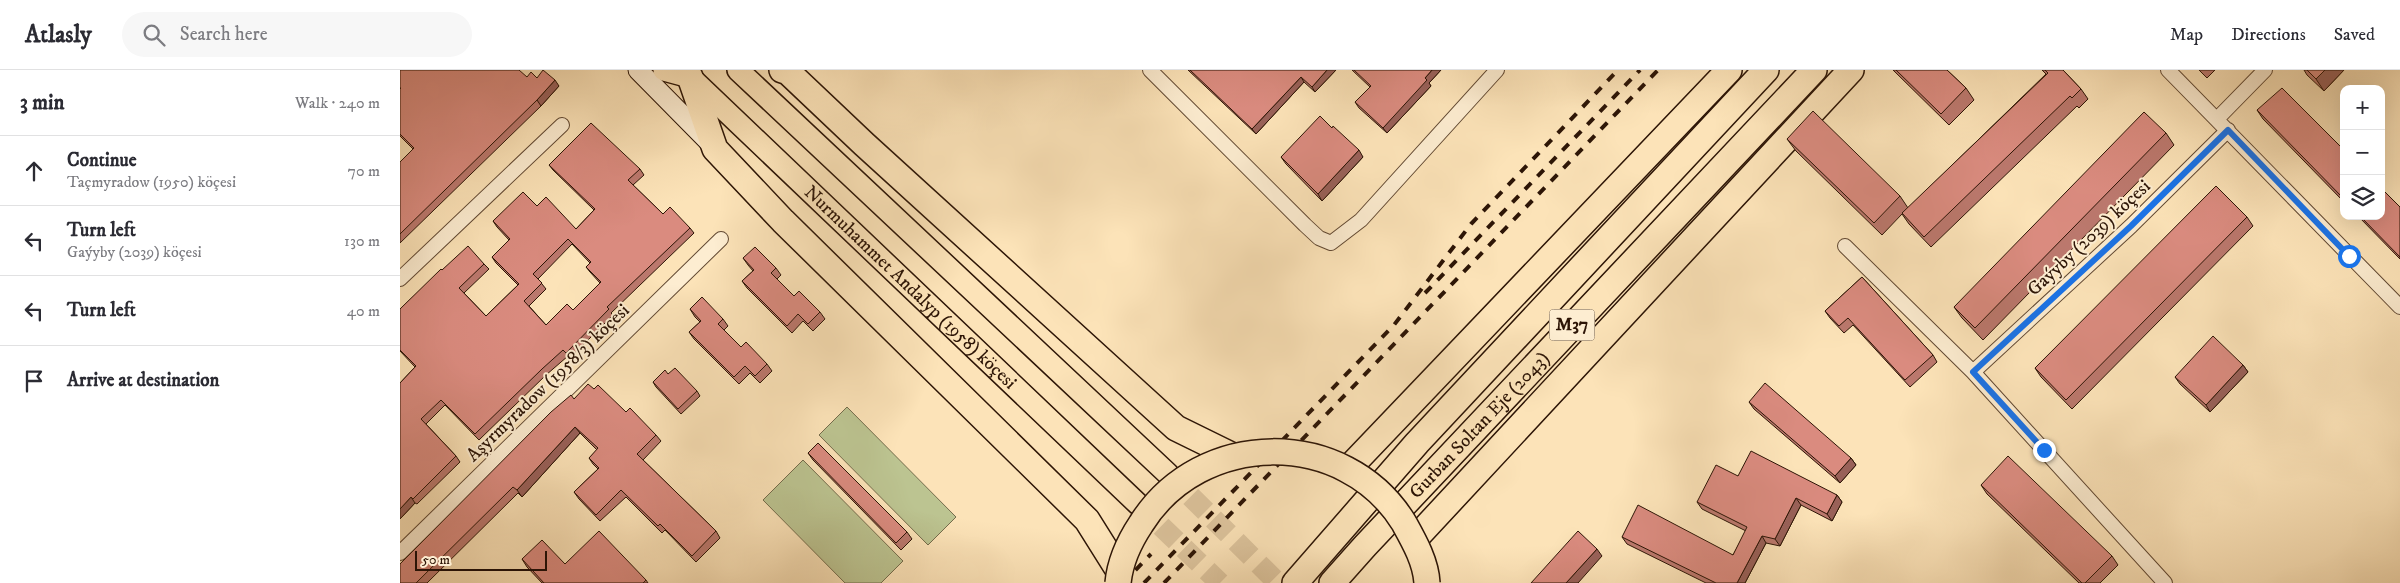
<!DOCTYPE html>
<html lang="en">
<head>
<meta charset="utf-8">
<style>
  :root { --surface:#fff; --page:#f7f7f7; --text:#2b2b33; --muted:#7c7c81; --line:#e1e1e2 }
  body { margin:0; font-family:"IM FELL DW Pica",serif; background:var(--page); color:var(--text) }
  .controls { position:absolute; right:15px; top:15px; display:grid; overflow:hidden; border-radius:10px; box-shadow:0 5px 20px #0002 }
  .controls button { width:45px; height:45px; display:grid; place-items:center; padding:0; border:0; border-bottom:1px solid var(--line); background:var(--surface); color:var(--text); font:25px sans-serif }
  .scale { position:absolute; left:15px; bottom:12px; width:132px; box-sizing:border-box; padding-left:5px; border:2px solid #2d1506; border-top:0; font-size:14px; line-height:18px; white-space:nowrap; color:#2d1506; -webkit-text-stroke:4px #fdedd1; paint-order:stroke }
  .stop { position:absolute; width:15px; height:15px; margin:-11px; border:4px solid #1a73e8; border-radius:50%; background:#fff }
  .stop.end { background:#1a73e8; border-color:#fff; box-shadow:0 1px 5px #0008 }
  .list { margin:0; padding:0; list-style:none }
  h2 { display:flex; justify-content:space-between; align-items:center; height:65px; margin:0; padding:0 20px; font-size:21px }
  h2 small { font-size:16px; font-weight:400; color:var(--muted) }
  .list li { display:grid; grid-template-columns:32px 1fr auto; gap:15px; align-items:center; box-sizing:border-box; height:70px; padding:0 20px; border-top:1px solid var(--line) }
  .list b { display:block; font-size:19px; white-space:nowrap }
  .list p { margin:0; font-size:16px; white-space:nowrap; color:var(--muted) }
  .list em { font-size:16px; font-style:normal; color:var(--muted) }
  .icon { flex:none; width:28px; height:28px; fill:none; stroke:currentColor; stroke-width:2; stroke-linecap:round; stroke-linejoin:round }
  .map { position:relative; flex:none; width:2000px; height:513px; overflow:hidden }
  header { display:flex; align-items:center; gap:30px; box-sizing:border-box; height:70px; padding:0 25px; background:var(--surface); border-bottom:1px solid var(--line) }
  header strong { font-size:24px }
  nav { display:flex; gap:28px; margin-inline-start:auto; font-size:18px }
  .search { width:350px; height:45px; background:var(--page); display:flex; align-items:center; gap:12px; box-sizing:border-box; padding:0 18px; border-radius:28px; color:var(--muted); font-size:19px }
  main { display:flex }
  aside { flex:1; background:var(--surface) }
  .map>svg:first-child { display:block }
</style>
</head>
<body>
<header>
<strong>Atlasly</strong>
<div class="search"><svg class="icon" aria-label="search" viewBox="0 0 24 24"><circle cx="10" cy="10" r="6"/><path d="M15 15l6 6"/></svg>Search here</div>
<nav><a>Map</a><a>Directions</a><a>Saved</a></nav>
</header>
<main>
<aside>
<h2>3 min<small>Walk · 240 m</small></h2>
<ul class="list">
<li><svg class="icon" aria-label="ahead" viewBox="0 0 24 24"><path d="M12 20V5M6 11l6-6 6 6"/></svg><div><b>Continue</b><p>Taçmyradow (1950) köçesi</p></div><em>70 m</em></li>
<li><svg class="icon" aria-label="left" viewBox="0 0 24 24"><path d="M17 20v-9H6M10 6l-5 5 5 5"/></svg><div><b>Turn left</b><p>Gaýyby (2039) köçesi</p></div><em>130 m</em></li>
<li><svg class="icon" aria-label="left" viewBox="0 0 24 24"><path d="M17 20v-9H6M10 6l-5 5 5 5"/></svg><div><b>Turn left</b></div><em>40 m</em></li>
<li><svg class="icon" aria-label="arrive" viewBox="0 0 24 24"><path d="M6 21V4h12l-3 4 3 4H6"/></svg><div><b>Arrive at destination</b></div></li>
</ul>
</aside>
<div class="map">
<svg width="2000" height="513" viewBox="0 0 2000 513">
  <rect width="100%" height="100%" fill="#fce3b8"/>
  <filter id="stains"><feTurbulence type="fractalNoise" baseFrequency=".004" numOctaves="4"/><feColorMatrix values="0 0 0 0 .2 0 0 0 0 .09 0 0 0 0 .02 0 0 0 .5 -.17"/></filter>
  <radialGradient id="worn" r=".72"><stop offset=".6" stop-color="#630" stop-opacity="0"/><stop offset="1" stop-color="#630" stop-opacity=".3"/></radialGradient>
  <path fill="#bcc491" stroke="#746c4c" d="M 447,337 L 556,447 L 528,475 L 419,365 Z
    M 403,390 L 503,491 L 481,513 L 445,513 L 363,430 Z"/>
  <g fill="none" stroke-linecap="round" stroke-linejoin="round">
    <path stroke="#ddc49d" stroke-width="21" stroke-dasharray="21 11" stroke-linecap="butt" d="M 768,404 L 878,513
      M 738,434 L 820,513"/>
    <g stroke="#614832" stroke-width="16">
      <path id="street" d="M 750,0 L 905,155 L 919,168 L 931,173 L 961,150 L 1097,0
        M 1768,0 L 2000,237
        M 1817,49 L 1865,0
        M 1445,176 L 1573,302 L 1765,513
        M 0,209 L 162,55
        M 1573,302 L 1731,156 L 1828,60
        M 0,483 L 321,169"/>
    </g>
    <g stroke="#2d1506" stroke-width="21">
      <path id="secondary" d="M 238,0 L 313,76"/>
    </g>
    <g stroke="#2d1506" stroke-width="24">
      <g id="primary">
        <path d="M 264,0 L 290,7"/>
        <path d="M 338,0 L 768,404"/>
        <path id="s1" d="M 289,6 L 738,434"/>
      </g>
    </g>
    <g stroke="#2d1506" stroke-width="28">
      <g id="highway">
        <path d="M 382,0 L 388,2 L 464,74 L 776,358 L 833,386"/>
        <path d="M 290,7 L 315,79 L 383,151 L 687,450 L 719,501"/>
        <path d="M 948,399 L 1329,0"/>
        <path d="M 1014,470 L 1451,0"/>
        <path d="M 895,513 L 1017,373 L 1366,0"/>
        <path id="s2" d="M 932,513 L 965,476 L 1414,0"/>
      </g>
    </g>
    <use href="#street" stroke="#fdedd1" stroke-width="14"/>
    <use href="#secondary" stroke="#fdedd1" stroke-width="19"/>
    <use href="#primary" stroke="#fce3b8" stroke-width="21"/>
    <use href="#highway" stroke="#fce3b8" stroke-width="25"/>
    <path stroke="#2d1506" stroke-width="4" stroke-dasharray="9 9" stroke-linecap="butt" d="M 1025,223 L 1240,0
      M 723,513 L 751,484
      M 744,513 L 994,255 L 1071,154 L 1218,0
      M 764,513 L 1258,0"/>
    <g stroke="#2d1506" stroke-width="28" stroke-linecap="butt">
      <path id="highway-bridge" d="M 718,513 C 720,492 729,472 741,454 C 800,359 945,357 1004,453 C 1014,471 1026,492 1027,513"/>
    </g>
    <use href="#highway-bridge" stroke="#fce3b8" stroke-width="25"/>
  </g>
  <path fill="#bb786d" stroke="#2d1506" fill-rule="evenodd" d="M 0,0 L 137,8 L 159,16 L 141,36 L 0,173 L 0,92 L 13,79 L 0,66 Z
    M 788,0 L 936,0 L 915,22 L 904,12 L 856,64 Z
    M 952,0 L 1041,0 L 1029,13 L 1031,16 L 987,63 L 959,38 L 955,32 L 970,17 Z
    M 1493,0 L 1547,0 L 1566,18 L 1574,30 L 1549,55 Z
    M 1642,0 L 1663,0 L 1681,19 L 1688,29 L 1679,38 L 1677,36 L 1531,177 L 1509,154 L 1502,144 L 1482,165 L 1396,81 L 1387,69 L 1500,126 L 1508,138 L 1646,4 Z
    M 1799,0 L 1815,0 L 1807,8 Z
    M 1904,0 L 1944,0 L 1924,21 L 1907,5 Z
    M 1857,40 L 1944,80 L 1944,132 L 1863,49 Z
    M 932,58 L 963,87 L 922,131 L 886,94 L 881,87 Z
    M 1766,63 L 1774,75 L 1583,270 L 1562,248 L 1554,237 Z
    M 149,95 L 240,99 L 244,105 L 233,115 L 263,144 L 290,158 L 294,163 L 211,243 L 213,245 L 170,288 L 168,286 L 146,305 L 79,370 L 45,335 L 26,354 L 56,386 L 60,392 L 17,434 L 15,433 L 0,449 L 0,313 L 15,297 L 0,281 L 0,239 L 42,200 L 84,194 L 89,199 L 64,223 L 86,246 L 118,215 L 96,193 L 92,187 L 109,170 L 97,157 L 93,151 L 137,136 L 176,159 L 194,140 L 153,100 ZM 172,174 L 190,193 L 186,197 L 190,202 L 200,213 L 173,240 L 146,255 L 129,236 L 146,219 L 138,209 Z
    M 2000,137 L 2000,189 L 1958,146 L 1981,146 Z
    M 1847,147 L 1853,156 L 1672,339 L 1641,307 L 1635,298 Z
    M 343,188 L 376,198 L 381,205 L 377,209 L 394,226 L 420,242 L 425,249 L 413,261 L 403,251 L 392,263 L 347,218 L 342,211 L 353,201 L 348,195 Z
    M 1462,207 L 1533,285 L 1537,292 L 1510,317 L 1453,255 L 1444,263 L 1430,248 L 1425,241 Z
    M 290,239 L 323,249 L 328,256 L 324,260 L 341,277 L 367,294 L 372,301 L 360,313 L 350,303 L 339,314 L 294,269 L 289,262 L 300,252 L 295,247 Z
    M 1843,295 L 1848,302 L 1810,342 L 1780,314 L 1775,307 Z
    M 268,304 L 297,321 L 300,326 L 281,344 L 256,317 L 253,312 Z
    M 194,319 L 256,365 L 261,371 L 243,390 L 316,461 L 320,468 L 296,492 L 265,460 L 262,463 L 226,427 L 200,451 L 179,429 L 174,422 L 198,399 L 193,394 L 189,388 L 197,380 L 180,363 L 122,427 L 118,423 L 27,513 L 0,513 L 174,329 Z
    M 1349,332 L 1451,388 L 1456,395 L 1440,413 L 1354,339 Z
    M 408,383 L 507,462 L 512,469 L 501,480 L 413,390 Z
    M 1338,406 L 1437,425 L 1442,432 L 1432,451 L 1401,435 L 1380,476 L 1366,473 L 1345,513 L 1306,513 L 1227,474 L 1222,467 L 1333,485 L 1346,461 L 1302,439 L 1297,432 Z
    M 1581,415 L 1712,486 L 1718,495 L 1700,513 L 1679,513 L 1587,424 Z
    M 122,489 L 165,494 L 246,510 L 248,513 L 142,513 L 127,497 Z"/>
  <path fill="#996159" stroke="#2d1506" d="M 927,0 L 936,0 L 915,22 L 912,17 Z
    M 1032,0 L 1041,0 L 1029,13 L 1031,16 L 987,63 L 983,58 Z
    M 1925,0 L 1944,0 L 1924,21 L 1916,9 Z
    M 901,7 L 904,12 L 856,64 L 852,59 Z
    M 155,10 L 159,16 L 141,36 L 137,30 Z
    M 959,80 L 963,87 L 922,131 L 918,124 Z
    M 1843,295 L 1848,302 L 1810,342 L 1806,335 Z
    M 175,357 L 180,363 L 122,427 L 117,420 Z
    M 1451,388 L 1456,395 L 1440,413 L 1435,406 Z
    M 1437,425 L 1442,432 L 1432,451 L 1427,444 Z
    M 11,427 L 15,433 L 0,449 L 0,439 Z
    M 1396,428 L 1401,435 L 1380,476 L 1375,469 Z
    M 1362,466 L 1366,473 L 1345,513 L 1337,513 Z
    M 1197,479 L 1202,486 L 1178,513 L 1166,513 Z"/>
  <path fill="#da8b7f" stroke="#2d1506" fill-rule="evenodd" d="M 0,0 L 119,0 L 127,7 L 131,2 L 137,8 L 143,0 L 155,10 L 137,30 L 0,164 L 0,92 L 14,78 L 0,64 L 0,19 L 1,18 L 0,18 Z
    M 790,0 L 927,0 L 912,17 L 901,7 L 852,59 Z
    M 954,0 L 1032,0 L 1025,8 L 1027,10 L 983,58 L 955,32 L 971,16 Z
    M 1496,0 L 1547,0 L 1566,18 L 1541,44 Z
    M 1645,0 L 1663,0 L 1681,19 L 1672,28 L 1670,26 L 1524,167 L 1502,143 L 1648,3 Z
    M 1907,0 L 1925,0 L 1916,9 Z
    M 1882,18 L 1944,80 L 1944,129 L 1857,40 Z
    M 1413,41 L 1500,126 L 1474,153 L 1387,69 Z
    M 1744,42 L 1766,63 L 1575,258 L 1554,237 Z
    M 920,46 L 932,58 L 933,56 L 959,80 L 918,124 L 881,87 Z
    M 191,53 L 240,99 L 228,110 L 263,144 L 270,137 L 290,158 L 207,237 L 209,239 L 166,283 L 163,280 L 142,299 L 75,364 L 41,330 L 21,349 L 56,386 L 13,429 L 11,427 L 0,439 L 0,313 L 16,296 L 0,280 L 0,239 L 41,199 L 42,200 L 68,176 L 84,194 L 59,218 L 86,246 L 119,214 L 92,187 L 110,169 L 93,151 L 123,122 L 137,136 L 146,127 L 176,159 L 195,139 L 149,95 ZM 168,169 L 191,192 L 186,197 L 201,212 L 173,240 L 167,234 L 146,255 L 124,231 L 142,213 L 133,204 Z
    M 1816,116 L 1847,147 L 1666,330 L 1635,298 Z
    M 1981,118 L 2000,137 L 2000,187 L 1960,146 L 1981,146 Z
    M 355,177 L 376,198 L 371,203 L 394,226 L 399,221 L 420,242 L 408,254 L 398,244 L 387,256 L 342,211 L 354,200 L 343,188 Z
    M 1462,207 L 1533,285 L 1505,310 L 1448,248 L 1439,256 L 1425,241 Z
    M 302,227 L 323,249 L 318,254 L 341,277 L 346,272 L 367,294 L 355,306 L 345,296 L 334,307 L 289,262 L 301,251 L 290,239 Z
    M 1813,266 L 1843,295 L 1806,335 L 1775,307 Z
    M 275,298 L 297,321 L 278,339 L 253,312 L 265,300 L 268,304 Z
    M 1365,313 L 1451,388 L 1435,406 L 1349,332 Z
    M 188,314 L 194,319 L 198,315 L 226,342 L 230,338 L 256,365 L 237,384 L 316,461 L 292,486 L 260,454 L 258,456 L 221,420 L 196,445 L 174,422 L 199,398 L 189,388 L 198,378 L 175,357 L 117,420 L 113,417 L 16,513 L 0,513 L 0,494 L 151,342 L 171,325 L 174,329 Z
    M 418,373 L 507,462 L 496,473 L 408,383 Z
    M 1351,381 L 1437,425 L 1427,444 L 1396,428 L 1375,469 L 1362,466 L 1337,513 L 1316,513 L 1222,467 L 1238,435 L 1333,485 L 1347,457 L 1297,432 L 1316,395 L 1338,406 Z
    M 1608,386 L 1712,486 L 1685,513 L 1682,513 L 1581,415 Z
    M 199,461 L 246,510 L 243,513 L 144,513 L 122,489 L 142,470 L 165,494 Z
    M 1178,461 L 1197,479 L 1166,513 L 1131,513 Z"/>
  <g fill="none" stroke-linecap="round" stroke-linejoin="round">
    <path stroke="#1a73e8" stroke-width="6" d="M 1644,380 L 1573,302 L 1731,156 L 1828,60 L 1949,186"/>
  </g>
  <g text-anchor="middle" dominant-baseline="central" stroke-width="4" stroke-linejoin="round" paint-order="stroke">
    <rect fill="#fdedd1" stroke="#6b5643" stroke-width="1" x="1149.5" y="239.5" width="45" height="31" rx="4"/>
    <g font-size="18" font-weight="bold" fill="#2d1506">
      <text x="1172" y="255">M37</text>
    </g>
    <g font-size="19" fill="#2d1506" stroke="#fdedd1">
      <text transform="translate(1689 168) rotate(-43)">Gaýyby (2039) köçesi</text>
      <text stroke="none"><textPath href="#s1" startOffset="306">Nurmuhammet Andalyp (1958) köçesi</textPath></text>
      <text transform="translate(148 313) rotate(-44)">Aşyrmyradow (1958/3) köçesi</text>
      <text stroke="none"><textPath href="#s2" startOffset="216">Gurban Soltan Eje (2043)</textPath></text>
    </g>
  </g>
  <rect width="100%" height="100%" filter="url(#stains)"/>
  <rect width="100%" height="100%" fill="url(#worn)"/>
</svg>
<div class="controls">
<button>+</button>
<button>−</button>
<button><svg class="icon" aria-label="layers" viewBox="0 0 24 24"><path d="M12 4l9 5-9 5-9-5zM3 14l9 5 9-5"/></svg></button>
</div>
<div class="scale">50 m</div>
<div class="stop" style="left:1949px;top:186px"></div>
<div class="stop end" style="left:1644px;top:380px"></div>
</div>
</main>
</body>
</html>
